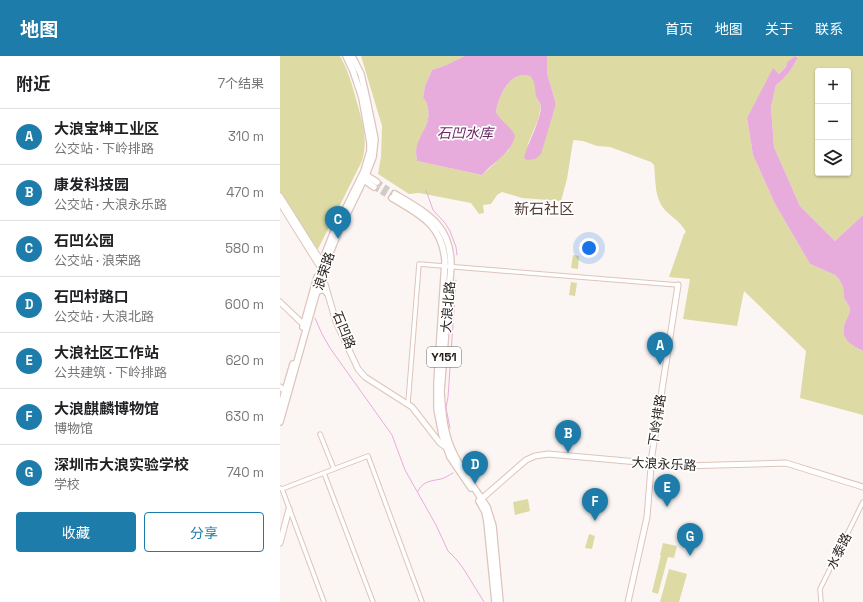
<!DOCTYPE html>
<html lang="zh">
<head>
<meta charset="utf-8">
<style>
  :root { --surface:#fff; --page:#f6f6f6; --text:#202124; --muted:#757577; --line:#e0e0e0; --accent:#1d7ca9 }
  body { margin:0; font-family:"Space Grotesk","Noto Sans SC",sans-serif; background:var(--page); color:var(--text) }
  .controls { position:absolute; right:12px; top:12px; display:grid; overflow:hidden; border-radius:4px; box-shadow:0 1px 3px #0004 }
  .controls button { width:36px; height:36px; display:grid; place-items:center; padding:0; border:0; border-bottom:1px solid var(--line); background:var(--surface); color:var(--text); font:20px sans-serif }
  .you { position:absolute; left:309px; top:192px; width:14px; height:14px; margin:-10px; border:3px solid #fff; border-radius:50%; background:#1a73e8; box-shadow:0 0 0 6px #1a73e833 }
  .badge { display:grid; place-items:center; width:26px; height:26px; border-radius:50%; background:var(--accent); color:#fff; font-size:13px; font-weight:700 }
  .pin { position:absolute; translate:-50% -33px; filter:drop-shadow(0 1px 2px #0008) }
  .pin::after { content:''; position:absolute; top:21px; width:14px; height:12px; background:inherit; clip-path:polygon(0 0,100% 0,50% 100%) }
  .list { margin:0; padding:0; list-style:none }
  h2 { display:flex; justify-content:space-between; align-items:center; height:52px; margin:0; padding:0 16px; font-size:17px }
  h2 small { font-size:13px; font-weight:400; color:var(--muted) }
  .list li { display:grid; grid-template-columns:26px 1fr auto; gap:12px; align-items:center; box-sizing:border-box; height:56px; padding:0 16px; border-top:1px solid var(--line) }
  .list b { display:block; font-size:15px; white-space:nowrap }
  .list p { margin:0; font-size:13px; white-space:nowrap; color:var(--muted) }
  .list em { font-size:13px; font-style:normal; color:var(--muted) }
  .actions { display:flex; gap:8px; padding:12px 16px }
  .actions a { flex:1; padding:9px 0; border:1px solid var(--accent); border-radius:4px; text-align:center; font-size:14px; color:var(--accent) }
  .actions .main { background:var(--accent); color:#fff }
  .icon { flex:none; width:22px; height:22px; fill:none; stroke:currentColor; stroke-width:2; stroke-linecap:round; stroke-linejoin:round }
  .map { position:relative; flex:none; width:583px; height:546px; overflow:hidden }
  header { display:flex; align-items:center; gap:24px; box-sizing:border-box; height:56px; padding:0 20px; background:var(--accent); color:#fff }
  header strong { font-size:19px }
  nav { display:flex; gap:22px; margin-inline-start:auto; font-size:14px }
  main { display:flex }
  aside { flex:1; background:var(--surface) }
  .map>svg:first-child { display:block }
</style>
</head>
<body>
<header>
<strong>地图</strong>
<nav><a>首页</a><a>地图</a><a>关于</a><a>联系</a></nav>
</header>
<main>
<aside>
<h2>附近<small>7个结果</small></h2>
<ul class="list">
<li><span class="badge">A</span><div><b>大浪宝坤工业区</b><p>公交站 · 下岭排路</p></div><em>310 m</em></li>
<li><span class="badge">B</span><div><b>康发科技园</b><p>公交站 · 大浪永乐路</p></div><em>470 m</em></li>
<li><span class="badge">C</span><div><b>石凹公园</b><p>公交站 · 浪荣路</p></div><em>580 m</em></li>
<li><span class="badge">D</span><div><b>石凹村路口</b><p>公交站 · 大浪北路</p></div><em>600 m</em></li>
<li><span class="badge">E</span><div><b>大浪社区工作站</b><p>公共建筑 · 下岭排路</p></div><em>620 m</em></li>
<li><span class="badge">F</span><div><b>大浪麒麟博物馆</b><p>博物馆</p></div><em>630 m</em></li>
<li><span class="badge">G</span><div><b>深圳市大浪实验学校</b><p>学校</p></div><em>740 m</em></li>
</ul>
<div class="actions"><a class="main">收藏</a><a>分享</a></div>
</aside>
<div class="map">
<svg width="583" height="546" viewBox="0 0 583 546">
  <rect width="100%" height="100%" fill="#fbf6f4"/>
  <path fill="#dddaa4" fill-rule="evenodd" d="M 0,0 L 60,0 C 69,16 73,32 78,50 C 83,69 88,85 82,105 L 38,193 L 35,192 L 0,137 Z
    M 81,0 L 185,0 L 166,9 L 152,14 L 145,30 L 143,42 C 147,46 147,48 148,53 C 151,71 138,79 136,95 C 136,98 137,102 137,105 L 202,119 L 229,94 L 219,62 L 216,56 C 219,39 229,15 250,20 L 255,26 L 256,40 L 261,50 L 258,64 L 247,90 L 273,58 L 276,48 L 267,17 L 267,0 L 515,0 L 507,6 L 506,11 L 499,18 L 493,13 L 467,62 L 473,99 L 495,148 L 530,208 L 555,219 L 559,223 L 563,231 L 564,242 L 570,252 C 570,258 567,261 565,267 C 559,281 571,290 583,295 L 583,359 L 520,342 L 526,295 L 464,235 L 457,270 L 403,263 L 410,223 L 389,221 L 404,178 L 406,176 C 400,165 394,163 387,156 C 374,144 376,126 374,109 L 371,106 L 330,91 L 317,90 L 303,85 L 294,84 L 293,85 L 287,123 L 281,145 L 242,142 L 222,136 L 217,139 L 211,148 L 203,149 L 204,157 L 199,158 L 191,147 L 139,137 L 129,138 L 98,118 L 101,101 L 102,70 Z
    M 517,0 L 583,0 L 583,159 L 555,185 L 520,150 L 494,91 L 491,51 L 496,29 C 507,21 512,13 518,1 ZM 538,15 L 568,15 L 568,117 L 538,117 Z
    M 293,199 L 299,200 L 298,213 L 291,212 Z
    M 291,226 L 297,227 L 295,240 L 289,239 Z
    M 248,443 L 250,455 L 235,459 L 233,446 Z
    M 309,478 L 315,480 L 312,493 L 305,492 Z
    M 383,487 L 397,490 L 394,502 L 388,501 L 378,538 L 372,536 L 381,499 L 380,499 Z
    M 389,513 L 407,518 L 399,546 L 380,546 Z"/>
  <path fill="#e8acdc" d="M 185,0 L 267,0 L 267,17 L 276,48 L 261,98 L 255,103 L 247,104 L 244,102 C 248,86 260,66 261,51 C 261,47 257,44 256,40 C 254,30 257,29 250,20 C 229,15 219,39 216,56 C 221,66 231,70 235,80 C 230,99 214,105 202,119 L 137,105 C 137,102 136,99 136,96 C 137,79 151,71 148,53 C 147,48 147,46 143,42 L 145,30 L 152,14 L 166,9 Z
    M 515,0 L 518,1 C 512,13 507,21 496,29 L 491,51 L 494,91 L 520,150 L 555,185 L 583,159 L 583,295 C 571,290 559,282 565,267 C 567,261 570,258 570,252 L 564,242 L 563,231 L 559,223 L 555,219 L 530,208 L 495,148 L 473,99 L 467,62 L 493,12 L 499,18 L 506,11 L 507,6 Z"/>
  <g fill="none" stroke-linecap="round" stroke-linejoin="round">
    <path stroke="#e8acdc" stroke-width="1" d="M 146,134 L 153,154 L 165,167 L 170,175 L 176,191 L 177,199
      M 35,262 L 42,278 L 50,292 L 112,379 L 125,414 L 156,469 L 168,495 L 176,503 L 183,512 L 204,546
      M 170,372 L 166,352 L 168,341 L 176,224
      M 138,435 C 143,425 151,425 161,423 C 165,422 169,419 173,417"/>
    <path stroke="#d1cbc8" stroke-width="5.5" stroke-dasharray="5.5 3" stroke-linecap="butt" d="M 97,126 L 115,138
      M 94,131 L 112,142"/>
    <g stroke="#dec4bb" stroke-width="5.5">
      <path id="street" d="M 128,347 L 139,208 L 398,229
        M 40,378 L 54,413
        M 44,417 L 93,546
        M 0,432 L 2,433 L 88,400 L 142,546
        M 2,433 L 44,546
        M 541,546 L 540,533 L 583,446"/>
    </g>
    <g stroke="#dec4bb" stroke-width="7">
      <path id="secondary" d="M 0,140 L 36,197 L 42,206 L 44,215
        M 0,147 L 40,211 L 56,266 L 78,313 L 85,321 L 132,351 L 160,387 L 164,390 L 166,389
        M 0,246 L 26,271
        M 0,331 L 8,337
        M 199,445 L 246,404 L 255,400 L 268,398 L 403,410 L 506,407 L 583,431
        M 0,487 L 9,453
        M 348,546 L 367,461 L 372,399 L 398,229"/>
    </g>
    <g stroke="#dec4bb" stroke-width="8">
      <path id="primary" d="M 84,119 L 86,119 L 97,126
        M 83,121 L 84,124 L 94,131
        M 115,138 C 147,157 172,169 171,211 L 161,335 C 162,355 164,379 174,398 C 183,417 196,434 207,451 L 213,470 L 220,546
        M 112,142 C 140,159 162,168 165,205 L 157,326 L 157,353 L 162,379 L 170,401 L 191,432
        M 43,203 L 52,180 L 84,115 L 90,95 L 90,87 L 82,42 L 73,15 L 66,0
        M 36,236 L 41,234 L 45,234 L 47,237
        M 23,271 L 37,221
        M 0,352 L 13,308
        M 0,366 L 42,217 L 58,177 L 86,119 L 93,101 L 95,83 L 87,44 L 81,18 L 72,0
        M 199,445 L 205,456 L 207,466 L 215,546"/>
    </g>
    <use href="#street" stroke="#fff" stroke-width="3.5"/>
    <use href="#secondary" stroke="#fff" stroke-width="5"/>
    <use href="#primary" stroke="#fff" stroke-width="5.5"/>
  </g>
  <g text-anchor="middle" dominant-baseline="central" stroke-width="3.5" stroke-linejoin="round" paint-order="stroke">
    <rect fill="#fff" stroke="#68625f" stroke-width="1" x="147" y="291" width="34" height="20" rx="3"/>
    <g font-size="12" font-weight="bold" fill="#271e1a">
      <text x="164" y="301">Y151</text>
    </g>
    <g font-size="13" fill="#271e1a" stroke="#fff">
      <text transform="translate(44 215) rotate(-71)">浪荣路</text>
      <text transform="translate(168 251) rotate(-85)">大浪北路</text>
      <text transform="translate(64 274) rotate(68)">石凹路</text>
      <text transform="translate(377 364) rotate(-81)">下岭排路</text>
      <text transform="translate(384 408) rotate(3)">大浪永乐路</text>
      <text transform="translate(559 495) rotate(-64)">水泰路</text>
    </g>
    <g font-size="14" font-style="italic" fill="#6d2863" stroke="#fff">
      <text x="185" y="77">石凹水库</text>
    </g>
    <g font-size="15" fill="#564039" stroke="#fff">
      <text x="264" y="152">新石社区</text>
    </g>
  </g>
</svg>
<div class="controls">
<button>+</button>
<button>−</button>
<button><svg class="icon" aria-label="layers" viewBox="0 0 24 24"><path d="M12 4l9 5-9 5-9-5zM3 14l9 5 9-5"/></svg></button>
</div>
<div class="you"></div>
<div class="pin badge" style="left:380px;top:309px">A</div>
<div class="pin badge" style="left:288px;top:397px">B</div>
<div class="pin badge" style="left:58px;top:183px">C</div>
<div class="pin badge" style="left:195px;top:428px">D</div>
<div class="pin badge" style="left:387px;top:451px">E</div>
<div class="pin badge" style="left:315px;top:465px">F</div>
<div class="pin badge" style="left:410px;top:500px">G</div>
</div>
</main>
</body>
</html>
